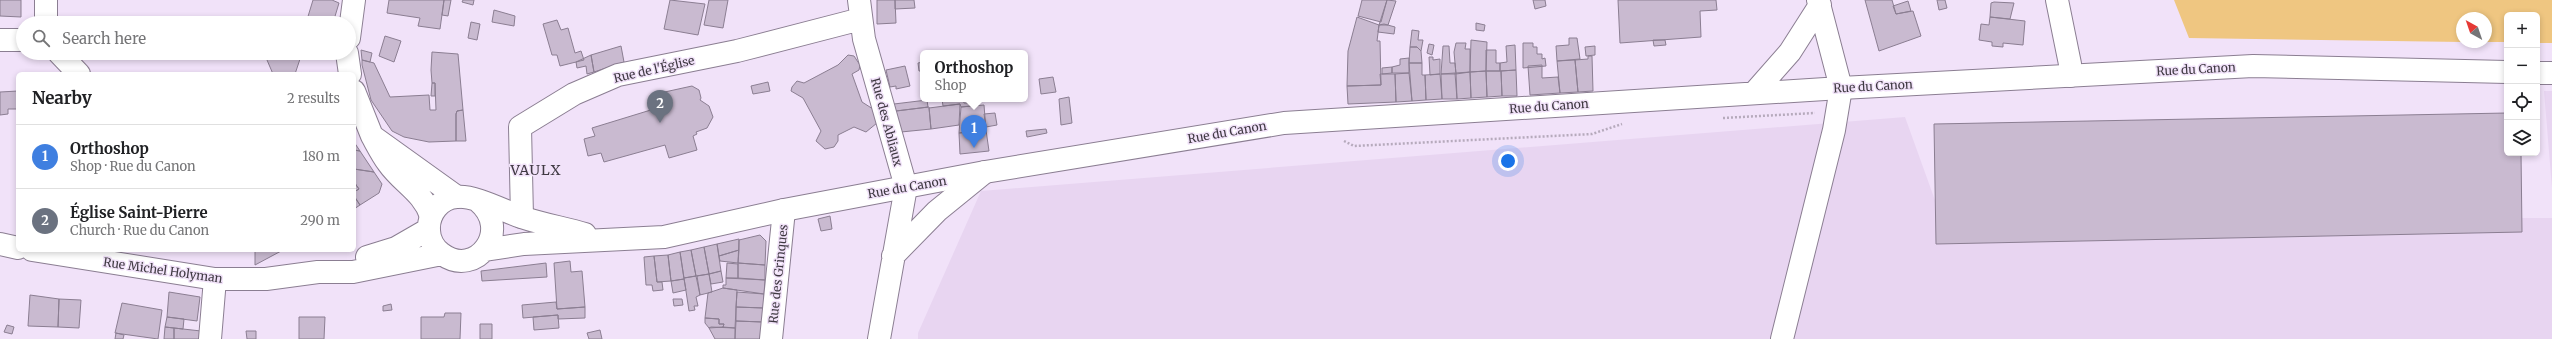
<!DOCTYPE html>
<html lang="en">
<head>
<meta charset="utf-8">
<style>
  :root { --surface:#fff; --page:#f2f2f2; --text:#202124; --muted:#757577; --line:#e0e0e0; --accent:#ea580c }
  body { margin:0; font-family:Merriweather,serif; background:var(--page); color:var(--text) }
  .controls { position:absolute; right:12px; top:12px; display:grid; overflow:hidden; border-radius:6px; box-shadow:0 2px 6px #0003 }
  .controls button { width:36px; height:36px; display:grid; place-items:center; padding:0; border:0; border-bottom:1px solid var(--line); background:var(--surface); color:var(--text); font:20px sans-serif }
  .compass { position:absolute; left:2456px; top:12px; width:36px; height:36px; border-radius:50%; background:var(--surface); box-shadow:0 2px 6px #0003; rotate:320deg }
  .you { position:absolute; left:1508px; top:161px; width:14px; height:14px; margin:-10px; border:3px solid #fff; border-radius:50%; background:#1a73e8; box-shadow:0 0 0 6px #1a73e833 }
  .badge { display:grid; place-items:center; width:26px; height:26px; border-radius:50%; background:var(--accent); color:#fff; font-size:13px; font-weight:700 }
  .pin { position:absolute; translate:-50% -33px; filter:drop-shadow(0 1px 2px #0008) }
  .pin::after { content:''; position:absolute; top:21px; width:14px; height:12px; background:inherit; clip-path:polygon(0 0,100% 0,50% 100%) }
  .popup { position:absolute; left:920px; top:50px; width:108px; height:52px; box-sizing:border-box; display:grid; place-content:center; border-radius:6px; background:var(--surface); filter:drop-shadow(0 1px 3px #0005); font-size:13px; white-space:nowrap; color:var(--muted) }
  .popup b { font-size:15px; color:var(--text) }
  .popup::after { content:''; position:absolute; left:50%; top:100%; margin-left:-8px; border:8px solid transparent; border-top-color:var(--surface) }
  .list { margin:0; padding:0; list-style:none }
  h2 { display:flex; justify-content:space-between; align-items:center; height:52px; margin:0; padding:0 16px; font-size:17px }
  h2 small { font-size:13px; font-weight:400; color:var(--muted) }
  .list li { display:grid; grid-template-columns:26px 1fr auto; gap:12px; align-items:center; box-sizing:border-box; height:64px; padding:0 16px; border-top:1px solid var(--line) }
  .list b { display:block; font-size:15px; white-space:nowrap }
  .list p { margin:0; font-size:13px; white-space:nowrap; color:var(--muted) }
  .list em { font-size:13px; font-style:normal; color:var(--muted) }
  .icon { flex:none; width:22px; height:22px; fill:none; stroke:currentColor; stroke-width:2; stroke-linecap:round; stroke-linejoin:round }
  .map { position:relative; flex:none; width:2552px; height:339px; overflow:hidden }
  .search { position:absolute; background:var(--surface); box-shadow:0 2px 6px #0003; left:16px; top:16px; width:340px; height:44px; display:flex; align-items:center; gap:10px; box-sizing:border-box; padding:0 14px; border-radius:22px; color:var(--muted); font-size:15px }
  .panel { position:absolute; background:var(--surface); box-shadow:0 2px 6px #0003; left:16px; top:72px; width:340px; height:180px; border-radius:6px }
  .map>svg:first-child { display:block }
</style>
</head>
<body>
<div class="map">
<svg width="2552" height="339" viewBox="0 0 2552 339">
  <rect width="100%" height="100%" fill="#f1e2f9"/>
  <path fill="#e8d5f1" d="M 2544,91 L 2552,91 L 2552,188 Z
    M 1905,117 L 1941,217 L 2552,218 L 2552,339 L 918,339 L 918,333 L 981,191 Z"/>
  <path fill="#efc681" d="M 2174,0 L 2552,0 L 2552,43 L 2537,43 L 2537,15 L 2507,15 L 2507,42 L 2477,42 L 2486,42 L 2486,18 L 2462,18 L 2462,42 L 2189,38 Z"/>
  <path fill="#c9bad0" stroke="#8b7e92" d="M 0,0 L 21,0 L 21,17 L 0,16 Z
    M 313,0 L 332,0 L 339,3 L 333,23 L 306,23 Z
    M 389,0 L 444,0 L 440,29 L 418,26 L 420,18 L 387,13 Z
    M 444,0 L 451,0 L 448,16 L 442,15 Z
    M 463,0 L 474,0 L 473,5 L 462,2 Z
    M 670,0 L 705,4 L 698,35 L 664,29 Z
    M 709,0 L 728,0 L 723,28 L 704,25 Z
    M 877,0 L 895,0 L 896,23 L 877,24 Z
    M 895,0 L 914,0 L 915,8 L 895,9 Z
    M 1362,0 L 1387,0 L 1381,22 L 1358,16 Z
    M 1387,0 L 1396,1 L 1388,25 L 1379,25 Z
    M 1533,0 L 1545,0 L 1546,6 L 1535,9 Z
    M 1618,0 L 1716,0 L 1717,10 L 1700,11 L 1701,37 L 1620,43 Z
    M 1865,0 L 1892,0 L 1896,14 L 1913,11 L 1921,36 L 1879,51 Z
    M 1937,0 L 1945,0 L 1947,8 L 1939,10 Z
    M 1908,1 L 1911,11 L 1896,14 L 1893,6 Z
    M 1994,2 L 2014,3 L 2010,19 L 1990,17 L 1991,3 Z
    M 494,10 L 515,16 L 514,26 L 492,22 Z
    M 1357,17 L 1379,25 L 1377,41 L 1380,41 L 1381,85 L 1347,86 L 1348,51 Z
    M 1990,17 L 2025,21 L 2023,45 L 2003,43 L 2003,47 L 1992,46 L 1992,42 L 1979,40 L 1981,24 L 1989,25 Z
    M 557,20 L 561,30 L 568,28 L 575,53 L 581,51 L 584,60 L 560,66 L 557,55 L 552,55 L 543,24 Z
    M 471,22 L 480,24 L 477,40 L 468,38 Z
    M 1476,23 L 1485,25 L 1484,31 L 1476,30 Z
    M 1384,24 L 1395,27 L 1394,34 L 1378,32 L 1379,25 Z
    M 1412,30 L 1419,31 L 1418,40 L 1423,40 L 1421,51 L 1417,47 L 1410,47 Z
    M 385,36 L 401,41 L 394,62 L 379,56 Z
    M 1569,38 L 1577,38 L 1580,59 L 1557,61 L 1556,46 L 1569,45 Z
    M 1471,40 L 1487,42 L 1486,71 L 1470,72 Z
    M 1653,40 L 1665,40 L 1666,45 L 1654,46 Z
    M 1456,43 L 1466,43 L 1465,49 L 1470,49 L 1470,72 L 1456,74 L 1454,52 Z
    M 1523,43 L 1533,43 L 1533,47 L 1537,47 L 1537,54 L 1542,54 L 1542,59 L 1545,58 L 1546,66 L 1523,68 Z
    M 1429,44 L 1434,45 L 1432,55 L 1427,53 Z
    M 1515,45 L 1516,70 L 1500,71 L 1500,63 L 1507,62 L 1506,46 Z
    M 621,46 L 624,62 L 594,72 L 591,55 Z
    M 1443,46 L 1449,46 L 1450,63 L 1455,63 L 1456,74 L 1441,74 Z
    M 1595,46 L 1595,55 L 1586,56 L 1585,47 Z
    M 1410,47 L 1417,47 L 1421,51 L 1422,63 L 1409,63 Z
    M 361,50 L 372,53 L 370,62 L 362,60 Z
    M 1486,50 L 1496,50 L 1496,63 L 1500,63 L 1500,71 L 1486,71 Z
    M 432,52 L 458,54 L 463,110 L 457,111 L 456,114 L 456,141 L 429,142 L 404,137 L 392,131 L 371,100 L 362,65 L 362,60 L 374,63 L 390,97 L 429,95 L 430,110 L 436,110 L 435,83 L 432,83 L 431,70 Z
    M 264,53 L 302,53 L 295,74 L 273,74 Z
    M 591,55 L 594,72 L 587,74 L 586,66 L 577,68 L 576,62 Z
    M 848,55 L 854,56 L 860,65 L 859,70 L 852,74 L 862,102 L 873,109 L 877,123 L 866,132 L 854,127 L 838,135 L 838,141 L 834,147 L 825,149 L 816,141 L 821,131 L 803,98 L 791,91 L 792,87 L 797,81 L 804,83 L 838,65 Z
    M 1588,56 L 1592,56 L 1593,91 L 1578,92 L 1575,60 L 1588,59 Z
    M 1429,57 L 1433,57 L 1433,60 L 1440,59 L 1440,74 L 1430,75 Z
    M 1409,58 L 1409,73 L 1392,73 L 1392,67 L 1400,65 L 1400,59 Z
    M 1575,60 L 1578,92 L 1560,93 L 1557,61 Z
    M 923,62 L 923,71 L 919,71 L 918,63 Z
    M 1409,63 L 1422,63 L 1422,75 L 1425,75 L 1426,100 L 1412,101 Z
    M 905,66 L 910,86 L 896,89 L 896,86 L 890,87 L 886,70 Z
    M 1528,66 L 1542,65 L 1542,78 L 1558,77 L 1560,93 L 1530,95 Z
    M 1392,67 L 1392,73 L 1382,74 L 1382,68 Z
    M 1516,70 L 1517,96 L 1502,96 L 1501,71 Z
    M 1486,71 L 1501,71 L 1502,96 L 1487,97 Z
    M 1486,71 L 1487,97 L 1471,98 L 1470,72 Z
    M 1470,72 L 1471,98 L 1457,99 L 1456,73 Z
    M 1409,73 L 1412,101 L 1396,102 L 1395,74 Z
    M 1455,73 L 1457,99 L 1442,99 L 1441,74 Z
    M 1380,74 L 1395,74 L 1396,102 L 1348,104 L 1347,86 L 1381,85 Z
    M 1440,74 L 1442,99 L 1426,100 L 1425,75 Z
    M 1053,77 L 1056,92 L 1041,94 L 1039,79 Z
    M 768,82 L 770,91 L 753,94 L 751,86 Z
    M 432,83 L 435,83 L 435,96 L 431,96 Z
    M 692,86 L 699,90 L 701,98 L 700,100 L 709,106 L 713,117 L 707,128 L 696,132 L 697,134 L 693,136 L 697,150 L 669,158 L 665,145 L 604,162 L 601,153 L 588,156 L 584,139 L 595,136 L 592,128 L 654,109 L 651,95 Z
    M 18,91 L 18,109 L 8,109 L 8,114 L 0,115 L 0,92 Z
    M 1069,97 L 1072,123 L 1061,125 L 1059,99 Z
    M 942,99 L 963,99 L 964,103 L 971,103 L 971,106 L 961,107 L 960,104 L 943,106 Z
    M 927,100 L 928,107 L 896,111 L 894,104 Z
    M 960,104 L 959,125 L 931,129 L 929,108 Z
    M 984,105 L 986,130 L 959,133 L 961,107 Z
    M 929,107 L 931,129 L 901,132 L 896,111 Z
    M 463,110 L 466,141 L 456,141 L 456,114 L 457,111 Z
    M 995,113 L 997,125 L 986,127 L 984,114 Z
    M 2507,113 L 2507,153 L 2521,153 L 2522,232 L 1936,244 L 1934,124 Z
    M 1046,129 L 1047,133 L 1027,137 L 1026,131 Z
    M 986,130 L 989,151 L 960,154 L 959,133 Z
    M 354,142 L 360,151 L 354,150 Z
    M 354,150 L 360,151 L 374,172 L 354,169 Z
    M 354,169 L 374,172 L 382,184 L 379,193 L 360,205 L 354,196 L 354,192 L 359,189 L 354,182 Z
    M 354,182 L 359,189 L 354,192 Z
    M 354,196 L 360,205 L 354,209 Z
    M 830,216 L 832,229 L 821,231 L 818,219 Z
    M 760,235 L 766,241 L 765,265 L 738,263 L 739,240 Z
    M 739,239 L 739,250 L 719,256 L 717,244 Z
    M 717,244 L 721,271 L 709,274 L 704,247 Z
    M 704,247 L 709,274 L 696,276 L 691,250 Z
    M 255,250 L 283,250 L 255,265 Z
    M 691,250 L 696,276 L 684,278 L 680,252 Z
    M 739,250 L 738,263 L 720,261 L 719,256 Z
    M 680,252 L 684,279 L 671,281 L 668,255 Z
    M 668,255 L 671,281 L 657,282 L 654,256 Z
    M 654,256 L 657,282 L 662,282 L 663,290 L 653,291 L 652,285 L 646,285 L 644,257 Z
    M 570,261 L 571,272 L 582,271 L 585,307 L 557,309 L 554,263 Z
    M 546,263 L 547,277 L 482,281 L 481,271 Z
    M 727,263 L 738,264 L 738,278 L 726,278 Z
    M 738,263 L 765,265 L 765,280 L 738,278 Z
    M 721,271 L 723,282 L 711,284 L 709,274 Z
    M 709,274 L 712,292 L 700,295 L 697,276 Z
    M 696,276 L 700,295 L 696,297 L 698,306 L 694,306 L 695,310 L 689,311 L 684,278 Z
    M 726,278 L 765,280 L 764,294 L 723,288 L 723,285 L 726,285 Z
    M 684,279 L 686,290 L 673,293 L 671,281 Z
    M 723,288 L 737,290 L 735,328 L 723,327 L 724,324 L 719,324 L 719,319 L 705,318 L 708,293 Z
    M 169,292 L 200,297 L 197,321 L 167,317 Z
    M 737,292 L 764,294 L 764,308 L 736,307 Z
    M 30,295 L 59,299 L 58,327 L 28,326 Z
    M 59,299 L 81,300 L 79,328 L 58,327 Z
    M 673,299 L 682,299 L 683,305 L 674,306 Z
    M 556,302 L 557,309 L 585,307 L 585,318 L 558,319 L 558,315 L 523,318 L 522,305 Z
    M 122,303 L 162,310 L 158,339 L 115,333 Z
    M 391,304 L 392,310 L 383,311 L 383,306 Z
    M 736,307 L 764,308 L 763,322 L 736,321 Z
    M 445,313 L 461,313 L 460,339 L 421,339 L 421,317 L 444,317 Z
    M 558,315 L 559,328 L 534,330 L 533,317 Z
    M 167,317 L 184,319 L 183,329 L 165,327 Z
    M 299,317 L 325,317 L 324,339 L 299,339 Z
    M 705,318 L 719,319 L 719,324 L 724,324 L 723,327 L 709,328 L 705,323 Z
    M 736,321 L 763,322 L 762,339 L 735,339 Z
    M 480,324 L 492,324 L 492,339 L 480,339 Z
    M 7,325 L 14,327 L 12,334 L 4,332 Z
    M 165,327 L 174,328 L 174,339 L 164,339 Z
    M 711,327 L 735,328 L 735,339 L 715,339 L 709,328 Z
    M 174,328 L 201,331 L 201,339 L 174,339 Z
    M 600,330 L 602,339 L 589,339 L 587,333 Z
    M 246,331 L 256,331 L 256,339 L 247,339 Z
    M 116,333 L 124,335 L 123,339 L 115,339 Z"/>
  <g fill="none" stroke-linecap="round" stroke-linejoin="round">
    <g stroke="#8b7e92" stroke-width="24">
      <path id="minor" d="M 859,0 L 864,39 L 906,187 L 879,339
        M 2057,0 L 2070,64 L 2070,76
        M 46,23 L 46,0
        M 349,38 L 354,0
        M 0,40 L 23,40
        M 59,53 L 79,74
        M 347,53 L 350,74
        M 354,91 L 372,136
        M 431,216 C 423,192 402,183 388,163 C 382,155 377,145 372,136 L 457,197
        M 522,217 L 520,127 L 574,94 L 618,75 L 737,51 L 861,19
        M 893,256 L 937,211 L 985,172
        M 210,339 L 215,279
        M 771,339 L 784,210
        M 1782,339 L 1834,130 L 1841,88"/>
    </g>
    <g stroke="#8b7e92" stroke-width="24">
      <path id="major" d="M 1818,0 L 1841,88
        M 2537,73 L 2552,73
        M 1754,93 L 1790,52 L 1820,5
        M 478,201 C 513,230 476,279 442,254 C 434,249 429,239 429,230 C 428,214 440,198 457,197 C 474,195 504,211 521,217 C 542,224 564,228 585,234
        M 0,244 L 18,248
        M 32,250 L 215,279 L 266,279 L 318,272 L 353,272 L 442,254
        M 485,250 L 524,244 L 664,237 L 784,210 L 985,172 L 1284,123 L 1841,88 L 2253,66 L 2507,72
        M 367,257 L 396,248 L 429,229"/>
    </g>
    <path stroke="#b6aabc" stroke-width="2.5" stroke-dasharray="2 2" stroke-linecap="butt" d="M 1723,118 L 1815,113
      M 1344,141 L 1354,146 L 1592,134 L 1622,124"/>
    <use href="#minor" stroke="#fff" stroke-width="22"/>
    <use href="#major" stroke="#fff" stroke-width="22"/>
  </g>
  <g text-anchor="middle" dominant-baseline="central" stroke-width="3" stroke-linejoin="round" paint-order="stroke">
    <g font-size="12" fill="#3f3942" stroke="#f1e2f9">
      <text transform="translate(654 69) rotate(-13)">Rue de l'Église</text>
      <text transform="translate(2196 69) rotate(-3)">Rue du Canon</text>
      <text transform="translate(1873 86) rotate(-3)">Rue du Canon</text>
      <text transform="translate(1549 106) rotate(-4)">Rue du Canon</text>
      <text transform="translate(887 122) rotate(75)">Rue des Abliaux</text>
      <text transform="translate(1227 132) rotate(-10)">Rue du Canon</text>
      <text transform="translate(907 187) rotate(-10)">Rue du Canon</text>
      <text transform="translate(163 270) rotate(8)">Rue Michel Holyman</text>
      <text transform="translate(778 274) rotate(-84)">Rue des Grinques</text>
    </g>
    <g font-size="14" letter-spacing="1" fill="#3f3942" stroke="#f1e2f9">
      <text x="536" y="170">VAULX</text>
    </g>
  </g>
</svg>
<div class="controls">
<button>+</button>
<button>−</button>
<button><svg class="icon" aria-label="locate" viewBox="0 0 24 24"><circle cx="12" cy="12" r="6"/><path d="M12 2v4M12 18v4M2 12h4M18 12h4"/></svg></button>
<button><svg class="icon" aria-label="layers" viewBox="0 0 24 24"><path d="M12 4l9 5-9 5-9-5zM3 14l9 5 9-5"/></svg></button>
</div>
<svg class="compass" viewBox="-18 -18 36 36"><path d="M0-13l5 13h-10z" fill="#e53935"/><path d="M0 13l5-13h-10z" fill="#757577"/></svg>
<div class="you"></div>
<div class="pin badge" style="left:974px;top:148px;background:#3f7fe0">1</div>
<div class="popup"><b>Orthoshop</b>Shop</div>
<div class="pin badge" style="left:660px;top:123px;background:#6b7280">2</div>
<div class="search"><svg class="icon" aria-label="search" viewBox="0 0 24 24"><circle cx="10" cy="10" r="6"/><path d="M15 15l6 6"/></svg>Search here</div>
<section class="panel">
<h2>Nearby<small>2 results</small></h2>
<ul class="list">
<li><span class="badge" style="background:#3f7fe0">1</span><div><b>Orthoshop</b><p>Shop · Rue du Canon</p></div><em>180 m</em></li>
<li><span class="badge" style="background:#6b7280">2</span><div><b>Église Saint-Pierre</b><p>Church · Rue du Canon</p></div><em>290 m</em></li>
</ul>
</section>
</div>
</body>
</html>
